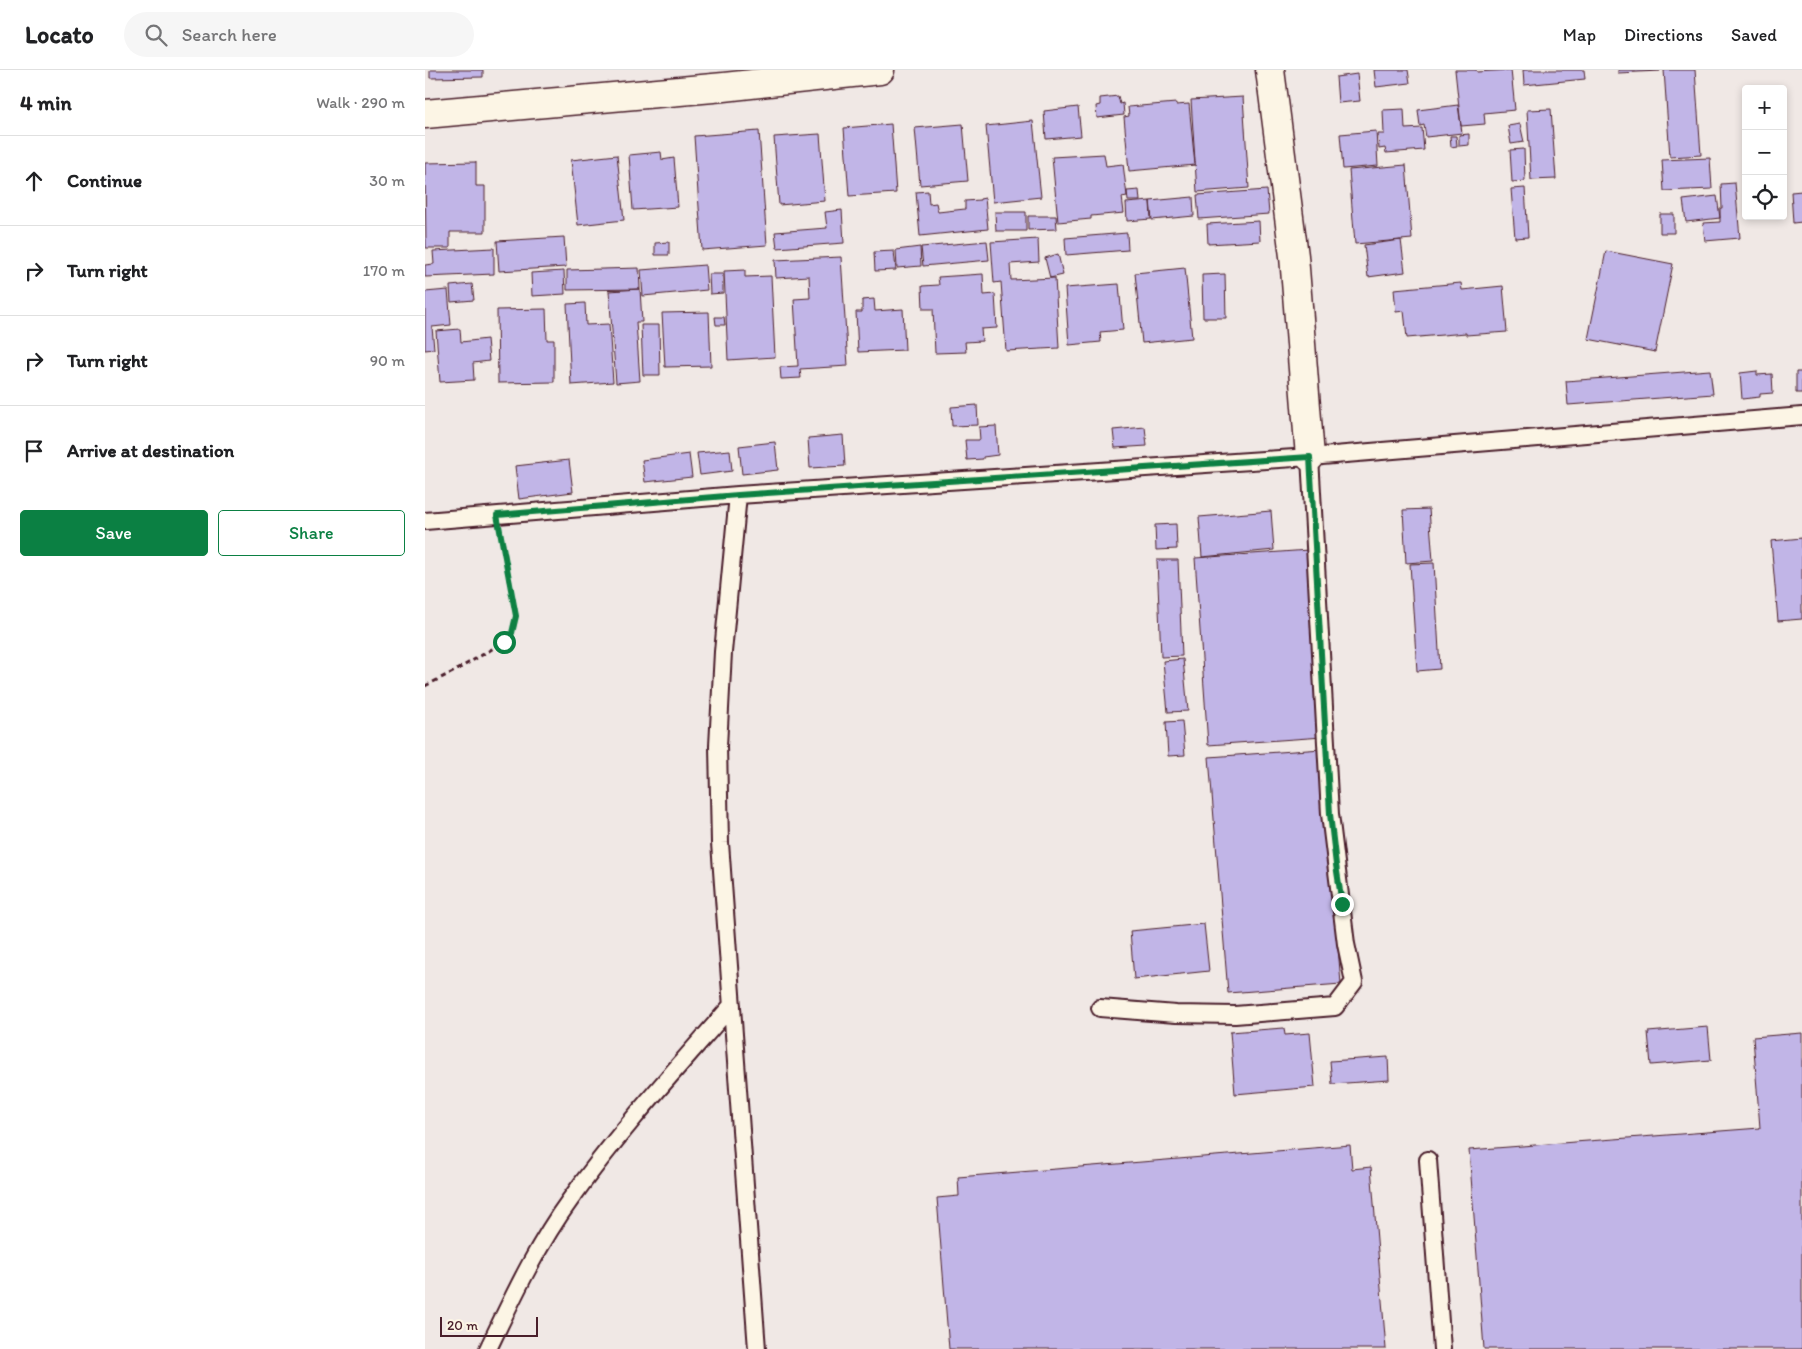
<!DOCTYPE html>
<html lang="en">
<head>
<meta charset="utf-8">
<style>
  :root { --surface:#fff; --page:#f6f6f6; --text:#202124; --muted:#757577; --line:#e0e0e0; --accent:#0b8043 }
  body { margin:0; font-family:Itim,sans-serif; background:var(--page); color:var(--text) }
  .controls { position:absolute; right:15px; top:15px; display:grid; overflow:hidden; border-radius:5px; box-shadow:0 2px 8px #0003 }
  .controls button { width:45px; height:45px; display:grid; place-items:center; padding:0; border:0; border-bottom:1px solid var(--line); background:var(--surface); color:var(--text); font:25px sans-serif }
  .scale { position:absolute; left:15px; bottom:12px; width:98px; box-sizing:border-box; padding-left:5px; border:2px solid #4a1f2b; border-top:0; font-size:14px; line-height:18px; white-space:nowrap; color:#4a1f2b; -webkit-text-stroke:4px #fcf5e5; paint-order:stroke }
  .stop { position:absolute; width:15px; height:15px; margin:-11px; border:4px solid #0b8043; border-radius:50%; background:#fff }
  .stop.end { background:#0b8043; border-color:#fff; box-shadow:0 1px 5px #0008 }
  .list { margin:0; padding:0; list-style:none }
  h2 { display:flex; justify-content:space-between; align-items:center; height:65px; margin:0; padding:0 20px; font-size:21px }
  h2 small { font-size:16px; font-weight:400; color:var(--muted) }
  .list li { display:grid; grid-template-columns:32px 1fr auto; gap:15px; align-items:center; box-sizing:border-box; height:90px; padding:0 20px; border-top:1px solid var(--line) }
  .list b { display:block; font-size:19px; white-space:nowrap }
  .list em { font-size:16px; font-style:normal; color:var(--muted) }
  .actions { display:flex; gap:10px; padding:15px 20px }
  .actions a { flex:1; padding:11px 0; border:1px solid var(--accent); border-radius:5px; text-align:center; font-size:18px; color:var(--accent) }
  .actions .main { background:var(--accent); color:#fff }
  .icon { flex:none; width:28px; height:28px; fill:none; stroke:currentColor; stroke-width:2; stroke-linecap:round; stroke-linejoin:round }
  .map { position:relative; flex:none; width:1377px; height:1279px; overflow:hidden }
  header { display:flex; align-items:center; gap:30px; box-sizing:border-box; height:70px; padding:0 25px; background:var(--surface); border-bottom:1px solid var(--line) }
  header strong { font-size:24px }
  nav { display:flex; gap:28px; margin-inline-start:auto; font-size:18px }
  .search { width:350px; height:45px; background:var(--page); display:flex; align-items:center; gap:12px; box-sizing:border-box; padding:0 18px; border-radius:28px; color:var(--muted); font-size:19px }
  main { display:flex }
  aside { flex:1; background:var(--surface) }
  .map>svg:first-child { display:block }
</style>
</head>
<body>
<header>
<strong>Locato</strong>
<div class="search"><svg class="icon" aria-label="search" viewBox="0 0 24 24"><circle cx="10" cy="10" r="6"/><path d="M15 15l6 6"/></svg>Search here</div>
<nav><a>Map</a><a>Directions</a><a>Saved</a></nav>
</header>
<main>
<aside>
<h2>4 min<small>Walk · 290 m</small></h2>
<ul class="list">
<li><svg class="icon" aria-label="ahead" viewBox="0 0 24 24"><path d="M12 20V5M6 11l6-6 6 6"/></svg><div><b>Continue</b></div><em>30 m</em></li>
<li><svg class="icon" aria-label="right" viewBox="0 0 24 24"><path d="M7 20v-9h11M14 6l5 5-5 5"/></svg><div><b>Turn right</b></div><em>170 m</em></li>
<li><svg class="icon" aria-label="right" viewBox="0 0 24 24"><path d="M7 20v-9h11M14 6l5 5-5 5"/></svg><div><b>Turn right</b></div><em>90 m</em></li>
<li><svg class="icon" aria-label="arrive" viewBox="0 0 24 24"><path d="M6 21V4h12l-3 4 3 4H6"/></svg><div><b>Arrive at destination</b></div></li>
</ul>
<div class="actions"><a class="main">Save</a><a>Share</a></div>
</aside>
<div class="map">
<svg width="1377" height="1279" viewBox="0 0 1377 1279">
  <rect width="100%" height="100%" fill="#f0e8e5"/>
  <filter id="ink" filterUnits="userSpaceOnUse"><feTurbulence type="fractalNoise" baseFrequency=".02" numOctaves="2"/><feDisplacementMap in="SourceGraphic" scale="10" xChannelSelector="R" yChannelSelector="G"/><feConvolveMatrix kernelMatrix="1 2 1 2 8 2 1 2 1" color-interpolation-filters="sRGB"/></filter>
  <g filter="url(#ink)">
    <path fill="#c1b5e7" stroke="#4a1f2b" d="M 5,0 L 58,0 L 58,7 L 5,8 Z
      M 949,0 L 983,0 L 985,13 L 951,17 Z
      M 1030,0 L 1051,0 L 1052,2 L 1086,0 L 1090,40 L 1059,43 L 1060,54 L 1036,56 Z
      M 1098,0 L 1159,0 L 1160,9 L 1099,15 Z
      M 1193,0 L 1235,0 L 1235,1 L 1193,3 Z
      M 1239,0 L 1270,0 L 1276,85 L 1245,87 Z
      M 932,4 L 935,31 L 913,33 L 911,7 Z
      M 693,26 L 695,34 L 698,33 L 699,45 L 672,48 L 671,36 L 675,35 L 675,28 Z
      M 818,27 L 824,118 L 772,122 L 766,30 Z
      M 751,33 L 751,35 L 764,34 L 770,95 L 704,101 L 699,47 L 704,46 L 703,37 Z
      M 1033,35 L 1037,63 L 1001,67 L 999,55 L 995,56 L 993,40 Z
      M 653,37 L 656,66 L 621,69 L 619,41 Z
      M 979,39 L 980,59 L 997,58 L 999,80 L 961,83 L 960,78 L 954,79 L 953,64 L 959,64 L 958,40 Z
      M 1126,39 L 1131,109 L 1106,110 L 1102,40 Z
      M 608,51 L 616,127 L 568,132 L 561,56 Z
      M 466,54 L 471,123 L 424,126 L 419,58 Z
      M 538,54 L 543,111 L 495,115 L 490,58 Z
      M 1095,54 L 1099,72 L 1086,74 L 1083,56 Z
      M 334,61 L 342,175 L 277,180 L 269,66 Z
      M 951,61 L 953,96 L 918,99 L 915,64 Z
      M 395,64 L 400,131 L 354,135 L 349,67 Z
      M 1044,64 L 1044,75 L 1034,76 L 1034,65 Z
      M 1025,66 L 1031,66 L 1032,76 L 1026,77 Z
      M 1099,79 L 1100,111 L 1087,112 L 1085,80 Z
      M 236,82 L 237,90 L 249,88 L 253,137 L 208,140 L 204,85 Z
      M 679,84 L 681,96 L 698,94 L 702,126 L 697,127 L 699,143 L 666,146 L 666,149 L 633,152 L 627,87 Z
      M 192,85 L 199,150 L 153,155 L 146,90 Z
      M 1285,88 L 1287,119 L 1239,121 L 1237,90 Z
      M 51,92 L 51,116 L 60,116 L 60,162 L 25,162 L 25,178 L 1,178 L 0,93 Z
      M 981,95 L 987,169 L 930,174 L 924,100 Z
      M 1310,113 L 1315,168 L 1280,171 L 1278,153 L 1295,152 L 1295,138 L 1297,138 L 1296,114 Z
      M 1100,118 L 1103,167 L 1090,168 L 1086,119 Z
      M 714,120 L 715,131 L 703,131 L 702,121 Z
      M 842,120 L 844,144 L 774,149 L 772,125 Z
      M 503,121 L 504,134 L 511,133 L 513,142 L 540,139 L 540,131 L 555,130 L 555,129 L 560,128 L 563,159 L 495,166 L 491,122 Z
      M 1377,121 L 1377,152 L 1368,153 L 1366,122 Z
      M 1292,126 L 1295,148 L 1261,152 L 1258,130 Z
      M 768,127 L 769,146 L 727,150 L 725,131 Z
      M 725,131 L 726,149 L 702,151 L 701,133 Z
      M 417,140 L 419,173 L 352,178 L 350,162 L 402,158 L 400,142 Z
      M 570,142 L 601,142 L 601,161 L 571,161 Z
      M 1235,144 L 1249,144 L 1249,163 L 1235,163 Z
      M 603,146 L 631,146 L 632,159 L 603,160 Z
      M 834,151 L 835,171 L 783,174 L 782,154 Z
      M 702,163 L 703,180 L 641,185 L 640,168 Z
      M 139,167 L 141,197 L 74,201 L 72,171 Z
      M 613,169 L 614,192 L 585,194 L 586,210 L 630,208 L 634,278 L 581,281 L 576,212 L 569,213 L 566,172 Z
      M 976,170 L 980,202 L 943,207 L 939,175 Z
      M 562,171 L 564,190 L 498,196 L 496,177 Z
      M 244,172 L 244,185 L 230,185 L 230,173 Z
      M 495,177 L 496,196 L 472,198 L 471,180 Z
      M 69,178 L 69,204 L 0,207 L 0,195 L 9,194 L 8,181 Z
      M 469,181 L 471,200 L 450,201 L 449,182 Z
      M 1181,181 L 1248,194 L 1230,282 L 1163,269 Z
      M 633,184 L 638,205 L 625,208 L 620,188 Z
      M 416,187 L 423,296 L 375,299 L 376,308 L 356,309 L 355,297 L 373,296 L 369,229 L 385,228 L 384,206 L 351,208 L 350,190 Z
      M 280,195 L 282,220 L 218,226 L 216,200 Z
      M 214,198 L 215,219 L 142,220 L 142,200 Z
      M 760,198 L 767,268 L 717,273 L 710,203 Z
      M 320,200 L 320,207 L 346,206 L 350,287 L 303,290 L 299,201 Z
      M 139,201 L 140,224 L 107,226 L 106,203 Z
      M 284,204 L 298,204 L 298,223 L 285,224 Z
      M 558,204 L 559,225 L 570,224 L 572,258 L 556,259 L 557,271 L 540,272 L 541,282 L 510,283 L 508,239 L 498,239 L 497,216 L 514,215 L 513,207 Z
      M 800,204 L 801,248 L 778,248 L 777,205 Z
      M 1036,213 L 1037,220 L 1078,216 L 1082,262 L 1041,265 L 1041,263 L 982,268 L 979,241 L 971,242 L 969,219 Z
      M 47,214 L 49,230 L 26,232 L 25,216 Z
      M 694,214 L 698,260 L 675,262 L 676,272 L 644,275 L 640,218 Z
      M 215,219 L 217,252 L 211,252 L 215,311 L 191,313 L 184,221 Z
      M 23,220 L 26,255 L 7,257 L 9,279 L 0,280 L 0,222 Z
      M 449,229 L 450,241 L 478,239 L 480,280 L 433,282 L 431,242 L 437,242 L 437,230 Z
      M 160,233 L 161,255 L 184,254 L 188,312 L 146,315 L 142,234 Z
      M 121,239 L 122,270 L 129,270 L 129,312 L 73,313 L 72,240 Z
      M 284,242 L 286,296 L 240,297 L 237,243 Z
      M 290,247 L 299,247 L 300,255 L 291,255 Z
      M 216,255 L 234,255 L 235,305 L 218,305 Z
      M 35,259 L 36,272 L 62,269 L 64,291 L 48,293 L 49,310 L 15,312 L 11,261 Z
      M 1285,300 L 1288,324 L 1143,335 L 1141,311 Z
      M 1332,301 L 1332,305 L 1347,304 L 1348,323 L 1335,324 L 1335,327 L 1317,329 L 1315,303 Z
      M 1371,302 L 1377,302 L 1377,323 L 1371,323 Z
      M 552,335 L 553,355 L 527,356 L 526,337 Z
      M 571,356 L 573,385 L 558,387 L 558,389 L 542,390 L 540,370 L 555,370 L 554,357 Z
      M 720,357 L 722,376 L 690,378 L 688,360 Z
      M 418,365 L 420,396 L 385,398 L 383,368 Z
      M 350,372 L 353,400 L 317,404 L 314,376 Z
      M 305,380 L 307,401 L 275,405 L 272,383 Z
      M 264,384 L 267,407 L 220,412 L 217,390 Z
      M 144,390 L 148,422 L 94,429 L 90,396 Z
      M 1004,439 L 1008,491 L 981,493 L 978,440 Z
      M 846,441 L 849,480 L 777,487 L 774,447 Z
      M 751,454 L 752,479 L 731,480 L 730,455 Z
      M 1377,468 L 1377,549 L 1353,551 L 1346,471 Z
      M 884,480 L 898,667 L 783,675 L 770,488 Z
      M 732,490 L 753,490 L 757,586 L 736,587 Z
      M 1009,493 L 1015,599 L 992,601 L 985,494 Z
      M 758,589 L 763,641 L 743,642 L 738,591 Z
      M 757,651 L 760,685 L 743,686 L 741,652 Z
      M 897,679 L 916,914 L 803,923 L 784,687 Z
      M 779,854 L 784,901 L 709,909 L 705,861 Z
      M 1283,957 L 1286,990 L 1226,995 L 1223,962 Z
      M 859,958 L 860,965 L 885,963 L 890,1017 L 810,1024 L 805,962 Z
      M 1377,963 L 1377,1279 L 1059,1279 L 1044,1080 L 1335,1058 L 1328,967 Z
      M 963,987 L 964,1010 L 907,1014 L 905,991 Z
      M 925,1075 L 927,1099 L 946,1097 L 961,1279 L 524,1279 L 512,1128 L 534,1126 L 533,1107 Z"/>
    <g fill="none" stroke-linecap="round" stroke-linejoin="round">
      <g stroke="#4a1f2b" stroke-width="20">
        <path id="lane" d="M 313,425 L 298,582 L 293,676 L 295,773 L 332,1279
          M 0,451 L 313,425 L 885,387 L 1377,346
          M 675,938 L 751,944 L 810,945 L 910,937 L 929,912 L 921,874 L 905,744 L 885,387
          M 1003,1090 L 1017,1279
          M 63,1279 C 87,1229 112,1175 145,1130 C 194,1061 252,998 307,935"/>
      </g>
      <g stroke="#4a1f2b" stroke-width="31">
        <path id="street" d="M 845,0 L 869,186 L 885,387
          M 0,44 L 299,17 L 455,0"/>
      </g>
      <path stroke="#4a1f2b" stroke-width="3" stroke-dasharray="5 4" stroke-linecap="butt" d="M 0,616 L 28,602 L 79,572 L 87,563 L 91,546 L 77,470"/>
      <use href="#lane" stroke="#fcf5e5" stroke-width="16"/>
      <use href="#street" stroke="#fcf5e5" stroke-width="28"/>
    </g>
  </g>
  <g fill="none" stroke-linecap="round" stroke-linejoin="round" filter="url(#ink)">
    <path stroke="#0b8043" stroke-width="6" d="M 79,572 L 87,563 L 91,546 L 72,445 L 313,425 L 885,387 L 905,744 L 911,795 L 917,834"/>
  </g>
</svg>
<div class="controls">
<button>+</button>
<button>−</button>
<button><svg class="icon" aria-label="locate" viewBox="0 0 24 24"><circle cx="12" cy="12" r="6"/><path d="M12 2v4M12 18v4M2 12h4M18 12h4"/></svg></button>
</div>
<div class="scale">20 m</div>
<div class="stop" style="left:79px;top:572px"></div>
<div class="stop end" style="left:917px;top:834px"></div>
</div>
</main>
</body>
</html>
